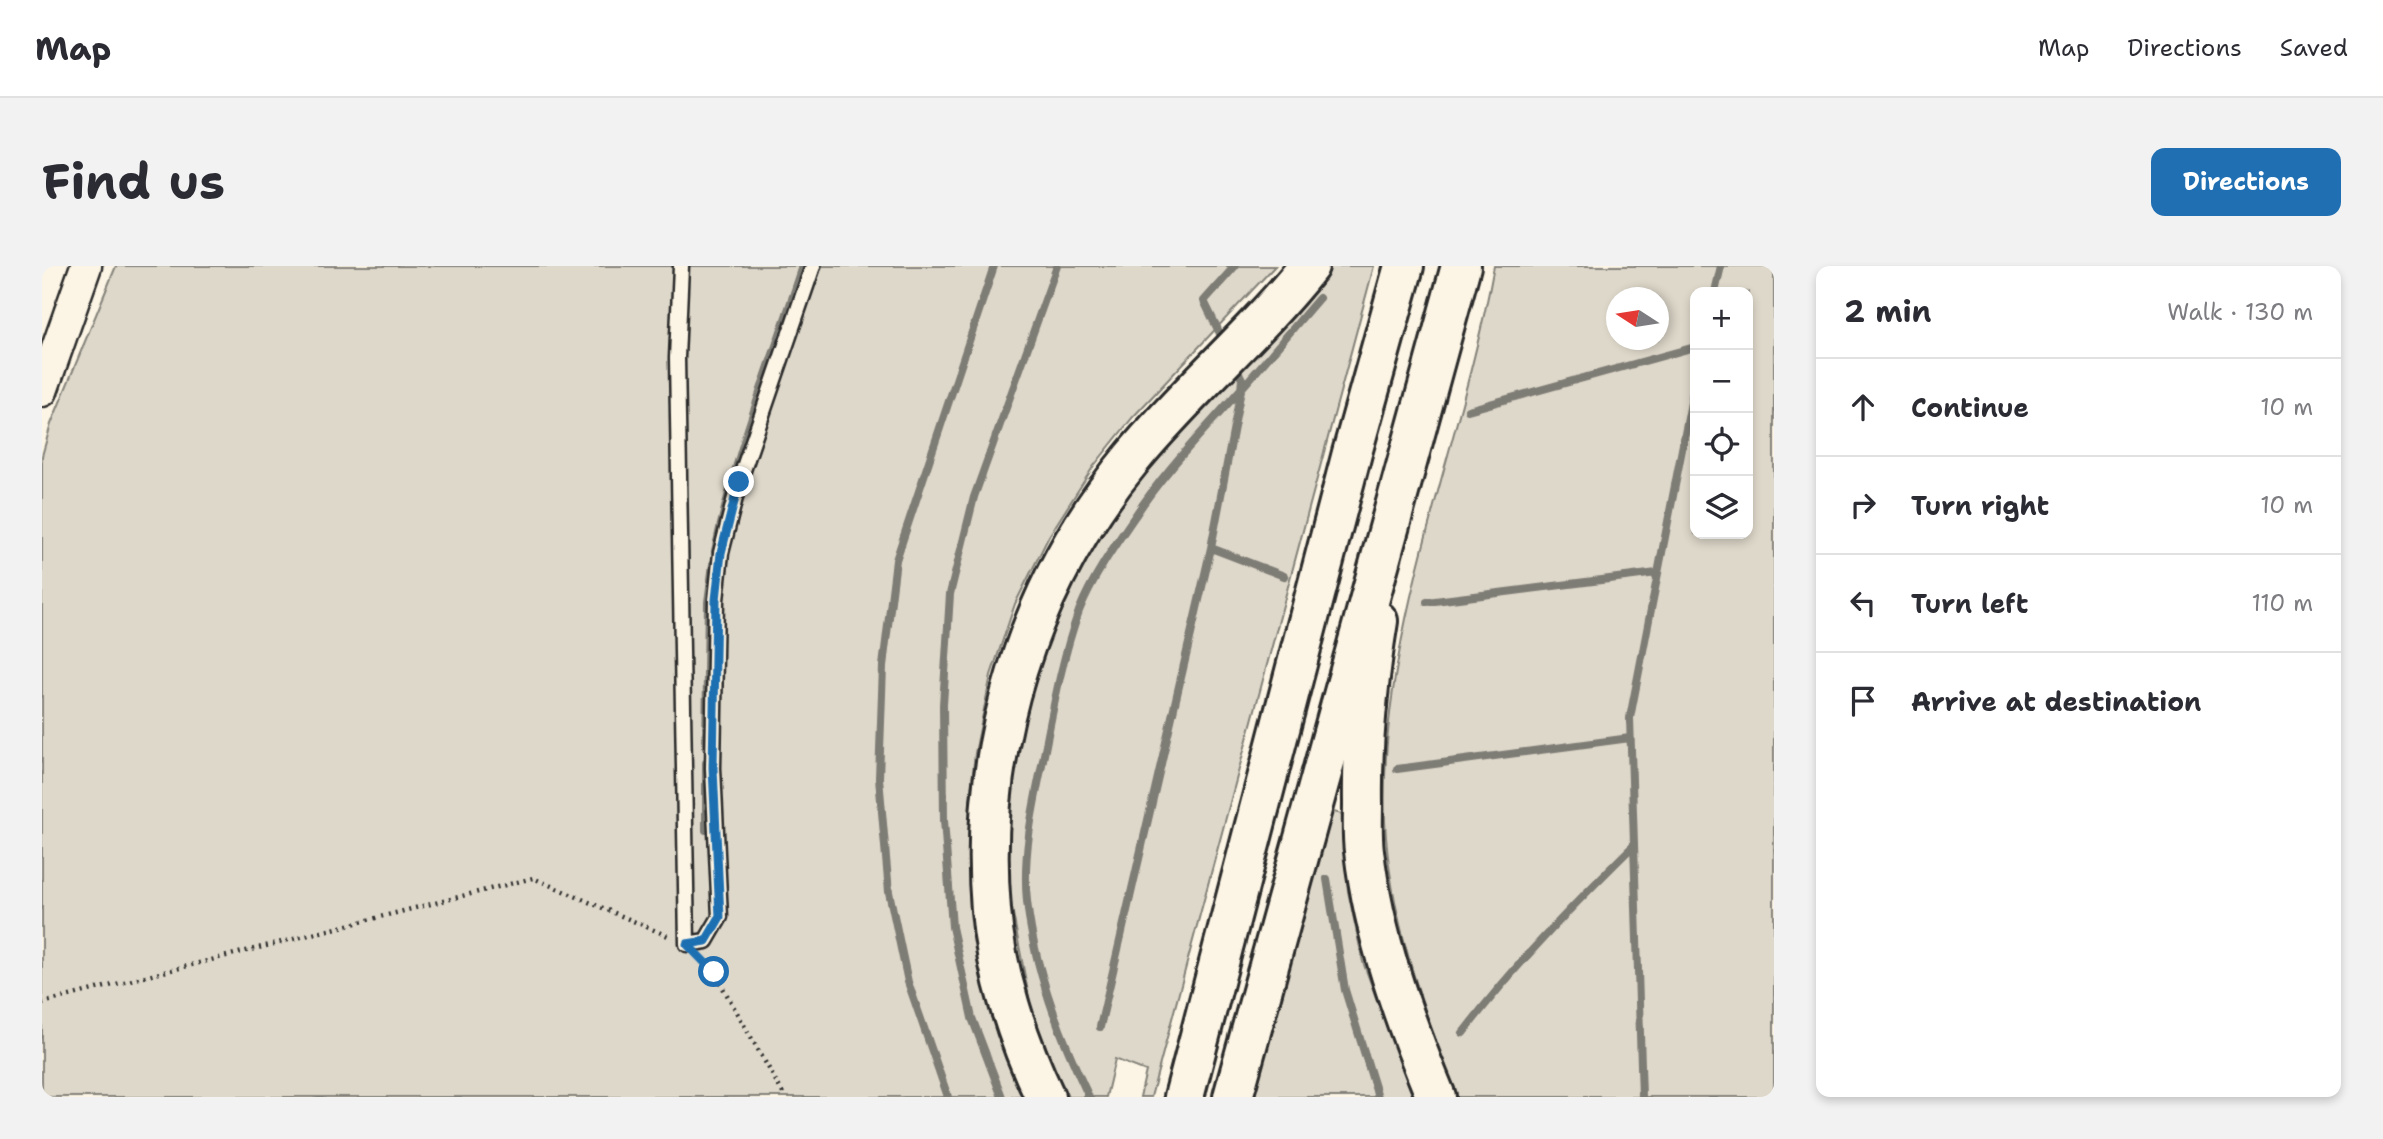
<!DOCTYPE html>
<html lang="en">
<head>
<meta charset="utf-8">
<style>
  :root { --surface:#fff; --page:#f2f2f3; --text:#2b2b33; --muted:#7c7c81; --line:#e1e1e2; --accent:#1f6fb2 }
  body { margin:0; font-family:"Shantell Sans",sans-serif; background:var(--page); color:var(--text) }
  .controls { position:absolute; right:21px; top:21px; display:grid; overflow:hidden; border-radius:14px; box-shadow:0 4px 10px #0003 }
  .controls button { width:63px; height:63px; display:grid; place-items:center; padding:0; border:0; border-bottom:2px solid var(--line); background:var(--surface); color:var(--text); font:35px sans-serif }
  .compass { position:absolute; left:1564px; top:21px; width:63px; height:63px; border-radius:50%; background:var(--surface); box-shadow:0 4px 10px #0003; rotate:282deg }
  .stop { position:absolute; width:21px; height:21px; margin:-16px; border:5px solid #1f6fb2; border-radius:50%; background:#fff }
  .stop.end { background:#1f6fb2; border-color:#fff; box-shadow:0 2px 7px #0008 }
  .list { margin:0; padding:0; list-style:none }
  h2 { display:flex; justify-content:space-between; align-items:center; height:91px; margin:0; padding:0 28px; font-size:30px }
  h2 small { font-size:23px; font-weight:400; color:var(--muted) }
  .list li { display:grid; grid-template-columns:46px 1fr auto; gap:21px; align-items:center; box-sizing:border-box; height:98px; padding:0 28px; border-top:2px solid var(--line) }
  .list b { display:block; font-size:26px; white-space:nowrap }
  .list em { font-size:23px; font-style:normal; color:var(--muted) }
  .icon { flex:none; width:38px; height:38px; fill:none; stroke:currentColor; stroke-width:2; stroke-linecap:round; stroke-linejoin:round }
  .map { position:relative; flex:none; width:1732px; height:831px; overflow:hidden; border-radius:14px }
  header { display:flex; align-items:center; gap:42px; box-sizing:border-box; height:98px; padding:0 35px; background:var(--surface); border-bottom:2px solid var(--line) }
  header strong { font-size:33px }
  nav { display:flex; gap:38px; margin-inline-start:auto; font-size:24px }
  .intro { display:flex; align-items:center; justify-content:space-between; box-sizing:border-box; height:168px; padding:0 42px }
  h1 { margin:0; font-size:49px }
  .button { padding:18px 32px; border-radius:14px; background:var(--accent); color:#fff; font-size:24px; font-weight:700 }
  main { display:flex; gap:42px; padding:0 42px }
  aside { flex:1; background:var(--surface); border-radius:14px; box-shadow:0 4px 10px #0003 }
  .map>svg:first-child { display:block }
</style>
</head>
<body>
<header>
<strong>Map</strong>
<nav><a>Map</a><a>Directions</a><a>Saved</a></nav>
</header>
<div class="intro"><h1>Find us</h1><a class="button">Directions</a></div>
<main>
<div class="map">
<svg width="1732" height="831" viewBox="0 0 1732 831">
  <rect width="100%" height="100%" fill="#fcf5e5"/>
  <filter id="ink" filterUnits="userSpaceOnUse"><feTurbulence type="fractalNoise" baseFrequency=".0143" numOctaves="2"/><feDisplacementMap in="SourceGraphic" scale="14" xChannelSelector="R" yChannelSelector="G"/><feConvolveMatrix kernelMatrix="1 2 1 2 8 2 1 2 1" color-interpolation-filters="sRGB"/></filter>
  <g filter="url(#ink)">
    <path fill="#ded8ca" stroke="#84827a" stroke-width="2" fill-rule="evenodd" d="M 74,0 L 1233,0 L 1091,151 L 1051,201 L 1007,270 L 973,338 L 949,409 L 933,487 L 928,534 L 929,593 L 985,831 L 0,831 L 0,190 L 9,158 Z
      M 1281,0 L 1332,0 L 1109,831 L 1098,831 L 1104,805 L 1073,793 L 1064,831 L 1026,831 L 1012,802 L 989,742 L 968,632 L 964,586 L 966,528 L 985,417 L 1054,259 Z
      M 1452,0 L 1732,0 L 1732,831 L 1415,831 C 1381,744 1347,649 1343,555 C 1336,367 1419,183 1452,0 ZM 1653,26 L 1706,26 L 1706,268 L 1653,268 ZM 1574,32 L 1616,32 L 1616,74 L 1574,74 Z
      M 1287,545 L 1300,548 L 1306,625 L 1321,696 L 1371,831 L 1211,831 Z"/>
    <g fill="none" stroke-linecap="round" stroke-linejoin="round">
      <path stroke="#7d7b74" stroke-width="8" d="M 1673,26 L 1679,0
        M 1183,78 L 1162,35 L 1193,0
        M 1426,144 L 1653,81
        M 1169,282 L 1242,310
        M 673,285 C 693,188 730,95 761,0
        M 1385,336 L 1615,307
        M 664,481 L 666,336 L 671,298
        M 1355,503 L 1588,472
        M 664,564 L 664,497
        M 1285,613 L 1303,724 L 1336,831
        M 1058,761 L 1169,282 L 1199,124 L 1200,113 L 1193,99
        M 1421,767 C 1472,700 1530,640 1590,581
        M 906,831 L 866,716 L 847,626 L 837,512 L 841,400 L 854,294 L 952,0
        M 960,831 L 930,752 L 910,661 L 902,554 L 901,439 L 908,328 L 932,231 L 1015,0
        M 1047,831 C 1018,770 992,703 985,635 C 980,584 993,534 1003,484 C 1012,438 1021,389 1037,345 C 1050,312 1073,279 1093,250 C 1123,204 1162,165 1198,124 C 1225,94 1251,62 1277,32
        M 1600,831 L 1588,452 L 1653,116"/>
      <g stroke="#2b2b2b" stroke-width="19">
        <path id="service" d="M 639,0 L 635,92 L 645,678 L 664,675 L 678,651 L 671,502 L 674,334 L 679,287 L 697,216 L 771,0"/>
      </g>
      <g stroke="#2b2b2b" stroke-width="35">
        <path id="minor" d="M 0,125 L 44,0"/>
      </g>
      <g stroke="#2b2b2b" stroke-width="44">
        <path id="secondary" d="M 1336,355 C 1326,416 1320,475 1321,537 C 1321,552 1320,569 1322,585 C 1332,671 1361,751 1394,831
          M 1003,831 C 976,775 954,707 949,644 C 935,481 987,316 1091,191 C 1146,124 1213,68 1267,0"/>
      </g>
      <g stroke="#2b2b2b" stroke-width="44">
        <path id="trunk" d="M 1142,831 L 1310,187 L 1362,0
          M 1191,831 L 1419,0"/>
      </g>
      <path stroke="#2b2b2b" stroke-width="4.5" stroke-dasharray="2 5" stroke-linecap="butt" d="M 661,694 L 672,706 L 743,831
        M 0,737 L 491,612 L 626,670"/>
      <use href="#service" stroke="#fcf5e5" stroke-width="14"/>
      <use href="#minor" stroke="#fcf5e5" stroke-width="30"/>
      <use href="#secondary" stroke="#fcf5e5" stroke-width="38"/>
      <use href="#trunk" stroke="#fcf5e5" stroke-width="38"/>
    </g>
  </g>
  <g fill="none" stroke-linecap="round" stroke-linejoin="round" filter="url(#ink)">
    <path stroke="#1f6fb2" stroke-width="9" d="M 672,706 L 645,678 L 664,675 L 678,651 L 671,502 L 674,334 L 679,287 L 697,216"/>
  </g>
</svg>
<div class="controls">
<button>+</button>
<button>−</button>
<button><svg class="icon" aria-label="locate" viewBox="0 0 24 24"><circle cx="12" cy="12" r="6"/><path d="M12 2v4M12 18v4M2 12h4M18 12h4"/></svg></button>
<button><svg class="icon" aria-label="layers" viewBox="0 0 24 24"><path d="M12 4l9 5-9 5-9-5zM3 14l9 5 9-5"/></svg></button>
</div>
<svg class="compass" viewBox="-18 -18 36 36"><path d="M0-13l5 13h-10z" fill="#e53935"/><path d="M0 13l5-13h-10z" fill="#7c7c81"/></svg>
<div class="stop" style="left:672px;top:706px"></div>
<div class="stop end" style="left:697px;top:216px"></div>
</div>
<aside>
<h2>2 min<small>Walk · 130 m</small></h2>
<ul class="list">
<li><svg class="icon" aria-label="ahead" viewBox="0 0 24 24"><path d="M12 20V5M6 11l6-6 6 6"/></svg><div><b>Continue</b></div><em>10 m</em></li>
<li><svg class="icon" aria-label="right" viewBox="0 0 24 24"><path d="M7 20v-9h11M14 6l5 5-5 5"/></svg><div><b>Turn right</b></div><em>10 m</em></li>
<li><svg class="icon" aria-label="left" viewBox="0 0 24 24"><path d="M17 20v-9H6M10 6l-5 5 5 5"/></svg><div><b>Turn left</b></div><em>110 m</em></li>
<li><svg class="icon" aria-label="arrive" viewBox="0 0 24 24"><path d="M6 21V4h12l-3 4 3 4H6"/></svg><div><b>Arrive at destination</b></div></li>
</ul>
</aside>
</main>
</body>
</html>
